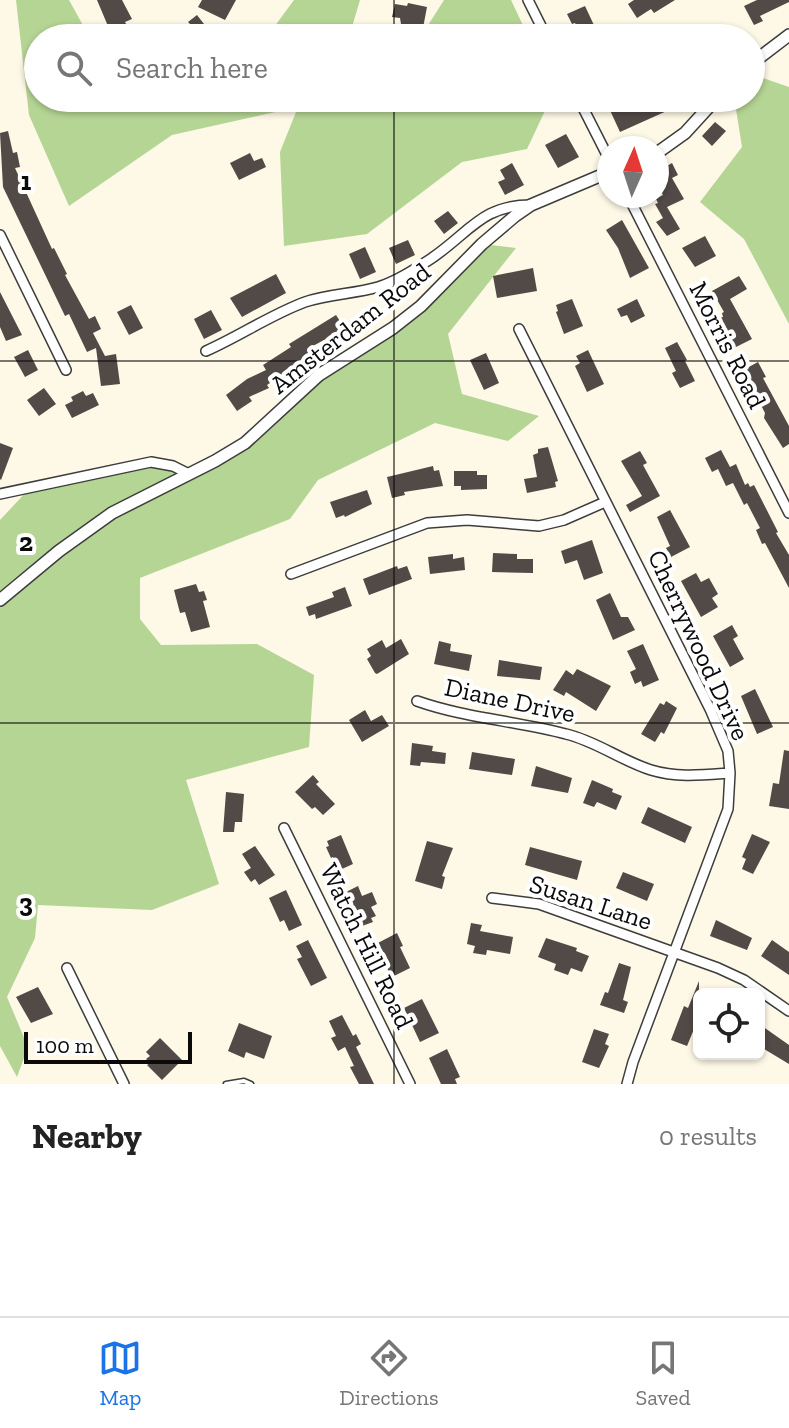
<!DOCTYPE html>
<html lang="en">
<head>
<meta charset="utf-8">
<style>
  :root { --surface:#fff; --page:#f6f6f6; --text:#222; --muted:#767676; --line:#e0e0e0; --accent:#1a73e8 }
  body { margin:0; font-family:"Zilla Slab",serif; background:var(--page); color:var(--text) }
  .controls { position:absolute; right:24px; bottom:24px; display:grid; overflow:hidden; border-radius:12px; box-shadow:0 2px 6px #0004 }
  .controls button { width:72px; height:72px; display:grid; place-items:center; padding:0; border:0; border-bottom:2px solid var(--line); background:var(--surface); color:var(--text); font:40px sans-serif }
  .compass { position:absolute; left:597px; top:136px; width:72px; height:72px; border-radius:50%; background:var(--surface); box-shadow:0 2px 6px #0004; rotate:3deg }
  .scale { position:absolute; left:24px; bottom:20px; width:168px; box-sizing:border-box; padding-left:8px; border:4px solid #0a0a0a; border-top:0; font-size:22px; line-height:28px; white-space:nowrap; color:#0a0a0a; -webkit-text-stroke:6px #fff; paint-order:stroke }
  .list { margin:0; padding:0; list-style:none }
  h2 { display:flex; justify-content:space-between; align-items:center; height:104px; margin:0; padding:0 32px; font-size:34px }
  h2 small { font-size:26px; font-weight:400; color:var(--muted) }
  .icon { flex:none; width:44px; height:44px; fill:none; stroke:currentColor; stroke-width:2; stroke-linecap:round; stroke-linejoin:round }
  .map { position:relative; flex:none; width:789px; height:1084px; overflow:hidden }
  .search { position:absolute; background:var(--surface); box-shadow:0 2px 6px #0004; left:24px; right:24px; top:24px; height:88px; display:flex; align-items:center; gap:20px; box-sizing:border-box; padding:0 28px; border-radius:44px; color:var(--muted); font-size:30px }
  .sheet { height:232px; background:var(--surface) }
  nav { display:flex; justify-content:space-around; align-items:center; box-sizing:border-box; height:112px; border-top:2px solid var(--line); background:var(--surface); font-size:22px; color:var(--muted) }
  nav a { display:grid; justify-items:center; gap:4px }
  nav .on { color:var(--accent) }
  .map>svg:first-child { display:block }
</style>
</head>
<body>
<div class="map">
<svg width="789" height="1084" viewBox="0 0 789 1084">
  <rect width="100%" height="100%" fill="#fef8e7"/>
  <path fill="#b5d594" d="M 16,0 L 69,0 L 90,38 L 38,38 L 38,98 L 144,98 L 159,107 L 181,98 L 551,98 L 527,149 L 462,162 L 367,234 L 284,246 L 280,152 L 298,107 L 172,135 L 69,206 L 29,115 Z
    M 294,0 L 360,0 L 352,27 L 361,38 L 266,38 Z
    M 444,0 L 511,0 L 529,38 L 420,38 Z
    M 763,78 L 789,87 L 789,324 L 744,239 L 700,202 L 742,147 L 735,103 L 741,98 L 751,98 L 751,89 Z
    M 482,244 L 516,248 L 448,334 L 462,394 L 539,416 L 508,441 L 435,423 L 318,480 L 290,519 L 140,578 L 140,619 L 161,645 L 257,644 L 314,675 L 309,747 L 186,780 L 219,884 L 152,910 L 38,905 L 35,938 L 7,997 L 28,1047 L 17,1077 L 0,1046 L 0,520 L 28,490 L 151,462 L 189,474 L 215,461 L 294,397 L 393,328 Z"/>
  <path fill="#514a47" d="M 97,0 L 122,0 L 132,19 L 125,22 L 132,35 L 113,38 Z
    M 202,0 L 236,0 L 225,20 L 198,7 Z
    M 634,0 L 675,0 L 654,13 L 651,9 L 637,18 L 628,4 Z
    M 757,0 L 789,0 L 789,2 L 760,16 L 763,21 L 754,25 L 744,6 Z
    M 408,3 L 427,7 L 423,28 L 401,24 L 400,18 L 392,17 L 395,4 L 407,6 Z
    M 585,6 L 600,38 L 583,38 L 575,23 L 572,24 L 567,14 Z
    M 197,15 L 211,33 L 204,38 L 173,38 L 190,24 L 188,22 Z
    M 652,98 L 663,98 L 669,110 L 620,132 L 608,106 L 623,99 L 628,111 Z
    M 715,122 L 726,131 L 712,146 L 702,136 Z
    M 8,131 L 13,153 L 17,152 L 20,167 L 15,168 L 52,249 L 54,248 L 67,274 L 65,275 L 89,319 L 95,316 L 101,329 L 93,333 L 105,356 L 116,354 L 120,384 L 101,386 L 96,348 L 87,352 L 69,314 L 65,316 L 3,187 L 0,133 Z
    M 566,134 L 579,157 L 558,168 L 545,145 Z
    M 250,153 L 254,161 L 262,158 L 266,167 L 239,180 L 230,163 Z
    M 512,163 L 524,185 L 505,195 L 498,182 L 505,179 L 500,170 Z
    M 672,163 L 678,175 L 672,178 L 684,199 L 667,207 L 680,229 L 667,236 L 656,222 L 663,218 L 655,204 L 658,203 L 656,199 L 663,195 L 657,184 L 657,172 Z
    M 448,211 L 458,223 L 444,234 L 434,221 Z
    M 622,220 L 649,268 L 630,278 L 618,248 L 606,230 Z
    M 705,236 L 716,256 L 695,267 L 682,248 Z
    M 408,240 L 415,255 L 396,264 L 389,248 Z
    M 365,247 L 376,272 L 360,279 L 349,254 Z
    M 533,268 L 537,291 L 497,298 L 493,276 Z
    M 276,274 L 286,293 L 242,317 L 230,298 Z
    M 739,276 L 747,289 L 730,299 L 752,339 L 732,349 L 720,318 L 723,317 L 722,313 L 724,312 L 712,291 Z
    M 0,292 L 22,335 L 6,341 L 0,327 Z
    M 572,299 L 583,326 L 564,334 L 556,312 L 558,311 L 556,305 Z
    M 637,299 L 645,316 L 631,323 L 627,315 L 621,317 L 617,309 Z
    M 131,305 L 143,328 L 129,335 L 117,312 Z
    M 211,310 L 222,330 L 204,339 L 194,319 Z
    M 336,315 L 345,329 L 309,348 L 312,354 L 267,385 L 269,388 L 249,397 L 252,401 L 237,411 L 226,395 L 247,379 L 266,370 L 263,365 L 291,347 L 289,344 Z
    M 677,342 L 687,360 L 685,361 L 695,381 L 680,388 L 672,373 L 676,371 L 665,348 Z
    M 28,350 L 38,370 L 25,377 L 14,357 Z
    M 588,350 L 604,384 L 587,392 L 575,366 L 580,363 L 576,356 Z
    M 486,353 L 499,383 L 484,390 L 470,360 Z
    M 758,362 L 766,377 L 763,378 L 789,426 L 789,444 L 783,448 L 764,418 L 765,413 L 745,374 L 747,373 L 745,369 Z
    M 44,388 L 56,404 L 39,416 L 27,400 Z
    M 83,391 L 86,396 L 93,393 L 99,405 L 72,418 L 65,405 L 73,401 L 71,397 Z
    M 0,443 L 13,448 L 1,480 L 0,479 Z
    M 548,447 L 558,481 L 555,482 L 556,487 L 527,493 L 524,479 L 537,477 L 533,455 L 538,453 L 538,449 Z
    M 721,450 L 730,467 L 736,464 L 745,485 L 748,483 L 750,487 L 754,485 L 778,532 L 776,533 L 789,555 L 789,588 L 765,543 L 762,544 L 756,530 L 760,528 L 747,503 L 744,505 L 733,483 L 726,486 L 718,469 L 712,472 L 705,458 Z
    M 640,451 L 647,463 L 643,465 L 660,496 L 630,512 L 626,505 L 642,496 L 621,461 Z
    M 433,466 L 434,471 L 439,470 L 443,486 L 404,492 L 405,495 L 392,498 L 387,477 Z
    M 454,471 L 477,471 L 477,475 L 487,475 L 487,489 L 461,490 L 461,486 L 454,486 Z
    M 367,490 L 372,504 L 345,517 L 344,515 L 336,518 L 330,502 Z
    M 670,510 L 690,547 L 671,557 L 666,548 L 670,546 L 657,517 Z
    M 592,540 L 603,573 L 584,580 L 577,560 L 565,564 L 561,551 Z
    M 493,553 L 517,554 L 517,559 L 533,559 L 533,573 L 492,572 Z
    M 453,554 L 453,559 L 464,557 L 465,570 L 430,574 L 428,557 Z
    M 397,566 L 398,569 L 407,566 L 412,579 L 369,595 L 363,579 Z
    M 696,573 L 701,582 L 709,578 L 718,594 L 712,598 L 718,607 L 701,617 L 681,581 Z
    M 196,584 L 199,592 L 204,591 L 207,600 L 203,601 L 210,627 L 191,632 L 185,612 L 180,613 L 174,590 Z
    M 345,587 L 352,606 L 316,619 L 315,614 L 309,616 L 306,607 L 334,597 L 332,592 Z
    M 610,593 L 621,617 L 628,617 L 635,630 L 613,640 L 596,600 Z
    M 732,625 L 738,636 L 733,639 L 744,659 L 730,667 L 713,636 Z
    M 401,639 L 409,654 L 377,674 L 375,673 L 367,659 L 371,656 L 367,649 L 382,640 L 386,648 Z
    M 439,641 L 451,644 L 450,651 L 472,655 L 469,671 L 434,664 Z
    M 643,644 L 659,680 L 643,687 L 641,681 L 635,684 L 630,672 L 636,669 L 627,651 Z
    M 499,660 L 542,667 L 540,680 L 497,676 Z
    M 577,669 L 611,686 L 596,711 L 566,692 L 564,696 L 553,690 L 566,670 L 573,675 Z
    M 755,689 L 773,727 L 757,734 L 741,696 Z
    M 666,701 L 677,708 L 664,734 L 661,732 L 655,742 L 641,734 L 660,703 L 664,705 Z
    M 365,710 L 371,721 L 382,715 L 389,726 L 362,742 L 349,720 Z
    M 412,743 L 433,746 L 432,751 L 446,753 L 445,764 L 421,762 L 420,766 L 410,765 Z
    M 784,750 L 789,751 L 789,809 L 769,806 L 773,783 L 779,784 Z
    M 472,752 L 515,759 L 512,775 L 469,769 Z
    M 536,766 L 572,778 L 568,793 L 531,786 Z
    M 313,775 L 319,782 L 316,784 L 335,804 L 323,815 L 315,807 L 312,809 L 295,792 Z
    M 592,780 L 613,789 L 612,792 L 622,796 L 616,810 L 597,802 L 594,807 L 583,803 Z
    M 226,792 L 244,794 L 242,822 L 235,822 L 234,832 L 223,832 Z
    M 648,807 L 692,827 L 685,843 L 641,823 Z
    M 752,834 L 770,842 L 753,874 L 742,869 L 746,859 L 742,857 Z
    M 341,835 L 353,864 L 342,869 L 338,860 L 335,861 L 333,857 L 331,858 L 326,847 L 329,846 L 327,841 Z
    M 427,841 L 453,848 L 442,876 L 445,877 L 442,889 L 415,881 Z
    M 255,846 L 275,875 L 259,885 L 255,879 L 251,882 L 244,872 L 251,868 L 242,854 Z
    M 530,847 L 582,861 L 577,880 L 525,865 Z
    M 623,872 L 654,884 L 647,901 L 616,888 Z
    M 358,886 L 362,896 L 372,892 L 377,904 L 371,907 L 376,916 L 371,918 L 373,922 L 362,926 L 346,892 Z
    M 286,890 L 302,925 L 289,931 L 284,920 L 280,922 L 269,898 Z
    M 716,920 L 752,938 L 747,950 L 710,936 Z
    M 471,923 L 482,925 L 480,931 L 513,937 L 510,954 L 487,950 L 486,955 L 473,953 L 475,946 L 467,944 Z
    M 397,933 L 403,946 L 400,947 L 410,968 L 392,977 L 374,945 Z
    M 546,938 L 577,948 L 576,951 L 589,956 L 582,972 L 571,968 L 568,975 L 554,970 L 556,964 L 538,957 Z
    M 308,940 L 327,978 L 311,986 L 297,959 L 302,957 L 296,946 Z
    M 772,940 L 789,952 L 789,975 L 761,956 Z
    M 619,963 L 631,967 L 623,1000 L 628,1002 L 624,1013 L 600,1005 L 605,992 L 608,993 Z
    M 699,981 L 699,1017 L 687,1046 L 671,1040 L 684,1006 L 688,1008 Z
    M 38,987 L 53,1014 L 31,1023 L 16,997 Z
    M 422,999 L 439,1033 L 420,1042 L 404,1008 Z
    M 342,1015 L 353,1036 L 356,1034 L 361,1044 L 356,1047 L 374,1084 L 359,1084 L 350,1067 L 354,1066 L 345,1047 L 338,1051 L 331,1038 L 336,1036 L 329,1021 Z
    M 239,1023 L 272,1036 L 264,1059 L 246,1052 L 244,1058 L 228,1051 Z
    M 759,1024 L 789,1045 L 789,1064 L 759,1046 Z
    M 594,1029 L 609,1034 L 605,1044 L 609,1046 L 599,1068 L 582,1062 Z
    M 160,1038 L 182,1060 L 162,1080 L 147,1065 L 150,1063 L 146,1059 L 150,1056 L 146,1052 Z
    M 447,1049 L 460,1077 L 455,1079 L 457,1084 L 441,1084 L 429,1058 Z"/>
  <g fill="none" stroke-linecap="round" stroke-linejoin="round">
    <g stroke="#3d3d3d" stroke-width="7">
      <path id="service" d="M 226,1084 L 244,1081 L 251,1084"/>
    </g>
    <g stroke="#3d3d3d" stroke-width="12">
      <path id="minor" d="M 528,0 L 547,38
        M 578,98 L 609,159
        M 628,196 L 789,513
        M 0,235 L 66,370
        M 519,329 L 710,709 L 728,751 L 730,773 L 728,809 L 633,1062 L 627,1084
        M 206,351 C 240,336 270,315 305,302 C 328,294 354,294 378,287 C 397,281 415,269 432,258 C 470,232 482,205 531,205
        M 0,494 L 151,462 L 173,466 L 189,474
        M 291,574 L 427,523 L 467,520 L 539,526 L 564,520 L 605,502
        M 417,701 C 465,718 517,721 566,734 C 596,741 622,761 651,770 C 677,778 703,775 730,773
        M 284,828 L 410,1084
        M 492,898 L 539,904 L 718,968 L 744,980 L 789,1011
        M 67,968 L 124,1084"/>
    </g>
    <g stroke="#3d3d3d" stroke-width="14">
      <path id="tertiary" d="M 751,64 L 789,35
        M 657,153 L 685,133 L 717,98
        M 0,600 L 59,551 L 112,513 L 215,461 L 245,443 L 319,375 L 393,328 L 421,306 L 482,244 L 515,216 L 531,205 L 609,172"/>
    </g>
    <use href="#service" stroke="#fff" stroke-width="4"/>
    <use href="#minor" stroke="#fff" stroke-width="9"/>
    <use href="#tertiary" stroke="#fff" stroke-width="11"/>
  </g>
  <path fill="none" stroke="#0a0a0a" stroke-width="2" stroke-opacity="0.55" d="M 394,0 L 394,38M 394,98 L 394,1084M 0,361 L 789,361M 0,723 L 789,723"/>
  <g text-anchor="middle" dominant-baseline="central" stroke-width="8" stroke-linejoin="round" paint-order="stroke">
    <g font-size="26" fill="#0a0a0a" stroke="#fff">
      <text transform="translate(350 328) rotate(-38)">Amsterdam Road</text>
      <text transform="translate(728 345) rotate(63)">Morris Road</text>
      <text transform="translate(699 645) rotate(65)">Cherrywood Drive</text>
      <text transform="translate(510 700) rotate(12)">Diane Drive</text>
      <text transform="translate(591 902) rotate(18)">Susan Lane</text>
      <text transform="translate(367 946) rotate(64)">Watch Hill Road</text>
    </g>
  </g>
  <g font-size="26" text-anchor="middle" font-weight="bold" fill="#0a0a0a" stroke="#fff" stroke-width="8" stroke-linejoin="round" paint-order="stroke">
    <text x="26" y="190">1</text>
    <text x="26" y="551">2</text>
    <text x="26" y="912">3</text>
  </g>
</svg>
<div class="controls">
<button><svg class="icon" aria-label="locate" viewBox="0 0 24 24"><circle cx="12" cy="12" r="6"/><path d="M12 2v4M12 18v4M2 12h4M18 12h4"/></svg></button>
</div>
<svg class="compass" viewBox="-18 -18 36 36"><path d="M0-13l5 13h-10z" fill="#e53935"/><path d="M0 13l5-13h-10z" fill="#767676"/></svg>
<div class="scale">100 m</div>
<div class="search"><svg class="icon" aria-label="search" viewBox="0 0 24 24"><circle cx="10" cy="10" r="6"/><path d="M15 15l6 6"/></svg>Search here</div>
</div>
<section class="sheet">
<h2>Nearby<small>0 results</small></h2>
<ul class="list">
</ul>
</section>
<nav>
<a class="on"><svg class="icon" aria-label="map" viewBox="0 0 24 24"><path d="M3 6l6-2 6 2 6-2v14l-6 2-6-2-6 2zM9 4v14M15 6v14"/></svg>Map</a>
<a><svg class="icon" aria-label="directions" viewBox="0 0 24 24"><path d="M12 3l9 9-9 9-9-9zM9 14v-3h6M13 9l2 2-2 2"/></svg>Directions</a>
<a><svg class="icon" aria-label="saved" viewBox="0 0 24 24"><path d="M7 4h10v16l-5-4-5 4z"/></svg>Saved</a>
</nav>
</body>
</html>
